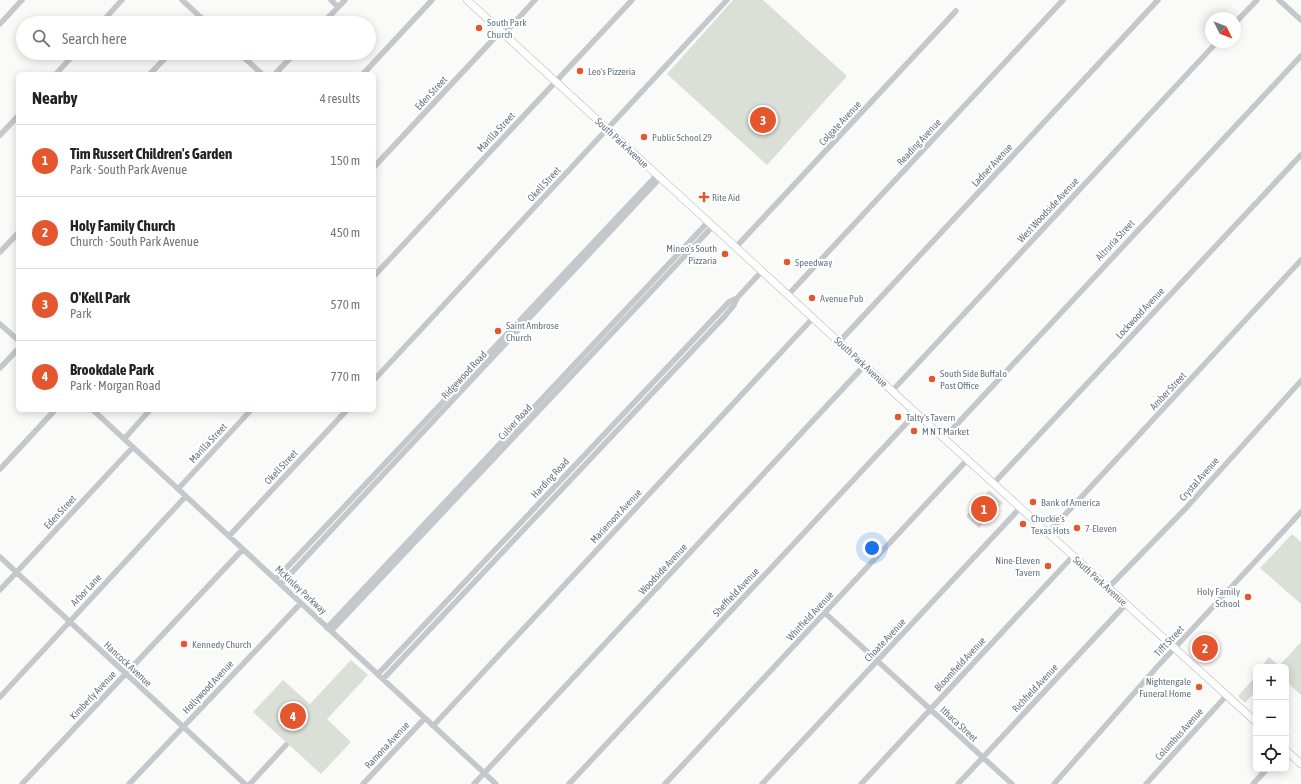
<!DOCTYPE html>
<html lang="en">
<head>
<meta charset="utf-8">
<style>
  :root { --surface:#fff; --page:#f2f2f2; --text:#222; --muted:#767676; --line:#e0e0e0; --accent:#e4572e }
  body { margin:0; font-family:"Asap Condensed",sans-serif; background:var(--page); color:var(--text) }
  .controls { position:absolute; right:12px; bottom:12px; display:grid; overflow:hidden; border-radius:6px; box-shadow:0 2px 10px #0003 }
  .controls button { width:36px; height:36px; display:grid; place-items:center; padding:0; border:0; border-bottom:1px solid var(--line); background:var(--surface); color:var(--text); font:20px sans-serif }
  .compass { position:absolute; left:1205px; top:12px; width:36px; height:36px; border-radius:50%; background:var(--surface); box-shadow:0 2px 10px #0003; rotate:132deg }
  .you { position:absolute; left:872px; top:548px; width:14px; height:14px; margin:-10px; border:3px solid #fff; border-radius:50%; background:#1a73e8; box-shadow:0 0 0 6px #1a73e833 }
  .badge { display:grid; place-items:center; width:26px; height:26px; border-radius:50%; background:var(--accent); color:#fff; font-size:13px; font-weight:700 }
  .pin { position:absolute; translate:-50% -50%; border:2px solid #fff; box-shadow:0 1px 4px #0006 }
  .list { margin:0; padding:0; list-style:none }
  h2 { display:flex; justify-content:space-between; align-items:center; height:52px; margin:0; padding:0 16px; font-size:17px }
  h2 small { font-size:13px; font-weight:400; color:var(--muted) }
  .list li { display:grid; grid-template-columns:26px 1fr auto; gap:12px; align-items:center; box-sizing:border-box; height:72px; padding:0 16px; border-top:1px solid var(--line) }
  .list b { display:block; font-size:15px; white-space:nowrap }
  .list p { margin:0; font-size:13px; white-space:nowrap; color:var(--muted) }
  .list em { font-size:13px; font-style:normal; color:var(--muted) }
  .icon { flex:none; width:22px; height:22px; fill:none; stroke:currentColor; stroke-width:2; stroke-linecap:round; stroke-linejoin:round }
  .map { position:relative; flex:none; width:1301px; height:784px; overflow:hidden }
  .search { position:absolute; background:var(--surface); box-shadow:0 2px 10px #0003; left:16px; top:16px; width:360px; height:44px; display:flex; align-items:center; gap:10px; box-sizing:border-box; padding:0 14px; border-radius:22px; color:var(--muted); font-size:15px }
  .panel { position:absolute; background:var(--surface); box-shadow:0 2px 10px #0003; left:16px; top:72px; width:360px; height:340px; border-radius:6px }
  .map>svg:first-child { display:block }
</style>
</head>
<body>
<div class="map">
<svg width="1301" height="784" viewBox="0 0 1301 784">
  <rect width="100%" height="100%" fill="#fafaf8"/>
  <path fill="#dadfd7" d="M 733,0 L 763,0 L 847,76 L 767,165 L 667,74 Z
    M 989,490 L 1003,503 L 979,528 L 966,516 Z
    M 1292,534 L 1301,542 L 1301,604 L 1260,568 Z
    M 1301,642 L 1301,695 L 1286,681 L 1286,667 L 1264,667 L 1266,665 L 1264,663 L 1269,657 L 1279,666 Z
    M 351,660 L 368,675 L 327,719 L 351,742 L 321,774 L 253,712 L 283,680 L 310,704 Z
    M 1256,676 L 1256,691 L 1245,703 L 1238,696 Z"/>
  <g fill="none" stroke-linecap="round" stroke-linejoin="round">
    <g stroke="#b5babe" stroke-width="8">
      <path id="major" d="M 467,0 L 926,422 L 1256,722
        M 1286,750 L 1301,764"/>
    </g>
    <path stroke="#c3c8cc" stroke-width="5.5" d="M 182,0 L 207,23
      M 331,0 L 338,7
      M 1279,0 L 1301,20
      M 101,23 L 122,0
      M 197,23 L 202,18
      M 323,23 L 345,0
      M 1235,23 L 1257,0
      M 0,24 L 22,0
      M 504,34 L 535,0
      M 239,53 L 262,74
      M 56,74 L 75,53
      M 150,74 L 170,53
      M 275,74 L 295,53
      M 363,74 L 432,0
      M 0,135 L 18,116
      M 374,167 L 501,31
      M 736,247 L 956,11
      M 0,252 L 18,233
      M 374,276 L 632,0
      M 788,295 L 1063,0
      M 0,324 L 18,340
      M 839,342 L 1158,0
      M 0,368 L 18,349
      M 374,380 L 727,0
      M 892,391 L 1217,42
      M 93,410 L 496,784
      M 944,438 L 1301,56
      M 124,439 L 150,410
      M 0,469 L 55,410
      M 993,484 L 1301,155
      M 178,489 L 251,410
      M 1048,533 L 1301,260
      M 229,536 L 347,410
      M 0,557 L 245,784
      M 276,579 L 657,175
      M 281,584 L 660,178
      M 1108,588 L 1186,508 L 1301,381
      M 0,590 L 133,447
      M 825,613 L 1012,784
      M 327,628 L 708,222
      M 331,631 L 713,226
      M 378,674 L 729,302 L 737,298
      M 383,679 L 725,316 L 734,305 L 737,298 L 762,271
      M 0,697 L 186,496
      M 433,726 L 813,318
      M 22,784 L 243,549
      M 129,784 L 301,603
      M 250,784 L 286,745
      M 363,784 L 425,718
      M 474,784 L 864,366
      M 569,784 L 916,413
      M 665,784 L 967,460
      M 762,784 L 1020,508
      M 861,784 L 1073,556
      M 958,784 L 1126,604
      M 1054,784 L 1157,667 L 1301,512
      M 1146,784 L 1227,695
      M 1253,784 L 1267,769"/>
    <use href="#major" stroke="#fff" stroke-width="7"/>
  </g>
  <g fill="#e4572e" stroke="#fff" stroke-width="1.5">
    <circle cx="479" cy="28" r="4"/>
    <circle cx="580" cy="71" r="4"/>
    <circle cx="644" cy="137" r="4"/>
    <path d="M702 191h4v4h4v4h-4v4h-4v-4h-4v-4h4z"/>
    <circle cx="725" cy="254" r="4"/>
    <circle cx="787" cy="262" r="4"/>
    <circle cx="812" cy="298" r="4"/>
    <circle cx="498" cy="331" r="4"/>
    <circle cx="932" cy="379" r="4"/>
    <circle cx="898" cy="417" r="4"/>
    <circle cx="914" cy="431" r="4"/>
    <circle cx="1033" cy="502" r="4"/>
    <circle cx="1023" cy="524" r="4"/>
    <circle cx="1077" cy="528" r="4"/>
    <circle cx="1048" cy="566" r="4"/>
    <circle cx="1248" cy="597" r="4"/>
    <circle cx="184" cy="644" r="4"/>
    <circle cx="1199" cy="687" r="4"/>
  </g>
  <g text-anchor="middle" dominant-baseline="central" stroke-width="4" stroke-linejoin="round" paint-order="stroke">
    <g font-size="10" fill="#657683" stroke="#fff" text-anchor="start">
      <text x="487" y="22">South Park<tspan x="487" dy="12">Church</tspan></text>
      <text x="588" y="71">Leo's Pizzeria</text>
      <text x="652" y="137">Public School 29</text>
      <text x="712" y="197">Rite Aid</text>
      <text x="717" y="248" text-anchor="end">Mineo's South<tspan x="717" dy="12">Pizzaria</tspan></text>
      <text x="795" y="262">Speedway</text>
      <text x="820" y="298">Avenue Pub</text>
      <text x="506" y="325">Saint Ambrose<tspan x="506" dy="12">Church</tspan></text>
      <text x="940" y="373">South Side Buffalo<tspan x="940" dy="12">Post Office</tspan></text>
      <text x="906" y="417">Talty's Tavern</text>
      <text x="922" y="431">M N T Market</text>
      <text x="1041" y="502">Bank of America</text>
      <text x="1031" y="518">Chuckie's<tspan x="1031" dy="12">Texas Hots</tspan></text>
      <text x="1085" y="528">7-Eleven</text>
      <text x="1040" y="560" text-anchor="end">Nine-Eleven<tspan x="1040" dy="12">Tavern</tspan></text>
      <text x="1240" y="591" text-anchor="end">Holy Family<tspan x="1240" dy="12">School</tspan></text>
      <text x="192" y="644">Kennedy Church</text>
      <text x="1191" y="681" text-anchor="end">Nightengale<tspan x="1191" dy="12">Funeral Home</tspan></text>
    </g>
    <g font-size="10" fill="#657683" stroke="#fff">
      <text transform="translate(431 93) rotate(-47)">Eden Street</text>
      <text transform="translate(840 123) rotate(-47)">Colgate Avenue</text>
      <text transform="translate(496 132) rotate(-47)">Marilla Street</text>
      <text transform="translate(919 142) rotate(-47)">Reading Avenue</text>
      <text transform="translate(622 143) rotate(43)">South Park Avenue</text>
      <text transform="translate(992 165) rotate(-47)">Ladner Avenue</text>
      <text transform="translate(544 184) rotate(-47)">Okell Street</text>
      <text transform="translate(1048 210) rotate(-47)">West Woodside Avenue</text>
      <text transform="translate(1115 240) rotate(-47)">Altruria Street</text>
      <text transform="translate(1140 313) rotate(-47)">Lockwood Avenue</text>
      <text transform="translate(861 362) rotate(43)">South Park Avenue</text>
      <text transform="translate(464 375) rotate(-47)">Ridgewood Road</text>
      <text transform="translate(1168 391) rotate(-47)">Amber Street</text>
      <text transform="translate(515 422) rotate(-47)">Culver Road</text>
      <text transform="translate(208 443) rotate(-47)">Marilla Street</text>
      <text transform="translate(281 467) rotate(-47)">Okell Street</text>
      <text transform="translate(550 478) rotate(-47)">Harding Road</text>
      <text transform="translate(1199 479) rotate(-49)">Crystal Avenue</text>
      <text transform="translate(60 512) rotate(-47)">Eden Street</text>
      <text transform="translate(616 516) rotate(-47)">Mariemont Avenue</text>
      <text transform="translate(663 569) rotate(-47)">Woodside Avenue</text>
      <text transform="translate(1100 581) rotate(42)">South Park Avenue</text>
      <text transform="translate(86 590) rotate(-47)">Arbor Lane</text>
      <text transform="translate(301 590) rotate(43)">McKinley Parkway</text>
      <text transform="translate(736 592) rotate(-47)">Sheffield Avenue</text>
      <text transform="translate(810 616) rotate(-47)">Whitfield Avenue</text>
      <text transform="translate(885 640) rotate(-47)">Choate Avenue</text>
      <text transform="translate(1169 641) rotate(-47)">Tifft Street</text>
      <text transform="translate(128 664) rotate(43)">Hancock Avenue</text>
      <text transform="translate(960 664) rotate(-47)">Bloomfield Avenue</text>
      <text transform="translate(208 687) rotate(-47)">Hollywood Avenue</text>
      <text transform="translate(1035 688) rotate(-47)">Richfield Avenue</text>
      <text transform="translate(93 695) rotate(-47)">Kimberly Avenue</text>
      <text transform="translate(959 724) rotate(43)">Ithaca Street</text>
      <text transform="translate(1179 734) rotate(-48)">Columbus Avenue</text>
      <text transform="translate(387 745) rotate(-47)">Ramona Avenue</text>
    </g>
  </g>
</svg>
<div class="controls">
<button>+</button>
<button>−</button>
<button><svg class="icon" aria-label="locate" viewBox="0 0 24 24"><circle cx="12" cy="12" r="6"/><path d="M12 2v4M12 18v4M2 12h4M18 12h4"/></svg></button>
</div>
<svg class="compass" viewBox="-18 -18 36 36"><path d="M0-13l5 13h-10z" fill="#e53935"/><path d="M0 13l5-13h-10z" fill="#767676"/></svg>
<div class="you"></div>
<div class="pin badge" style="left:984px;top:509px">1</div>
<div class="pin badge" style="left:1205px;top:648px">2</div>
<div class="pin badge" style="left:763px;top:120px">3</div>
<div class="pin badge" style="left:293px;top:716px">4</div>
<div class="search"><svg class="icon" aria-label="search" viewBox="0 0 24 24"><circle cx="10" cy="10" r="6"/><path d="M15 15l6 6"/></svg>Search here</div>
<section class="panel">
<h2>Nearby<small>4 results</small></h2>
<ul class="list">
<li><span class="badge">1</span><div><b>Tim Russert Children's Garden</b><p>Park · South Park Avenue</p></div><em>150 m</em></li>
<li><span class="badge">2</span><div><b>Holy Family Church</b><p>Church · South Park Avenue</p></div><em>450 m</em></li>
<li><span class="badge">3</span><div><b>O'Kell Park</b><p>Park</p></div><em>570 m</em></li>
<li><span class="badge">4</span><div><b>Brookdale Park</b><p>Park · Morgan Road</p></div><em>770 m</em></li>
</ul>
</section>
</div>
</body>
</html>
